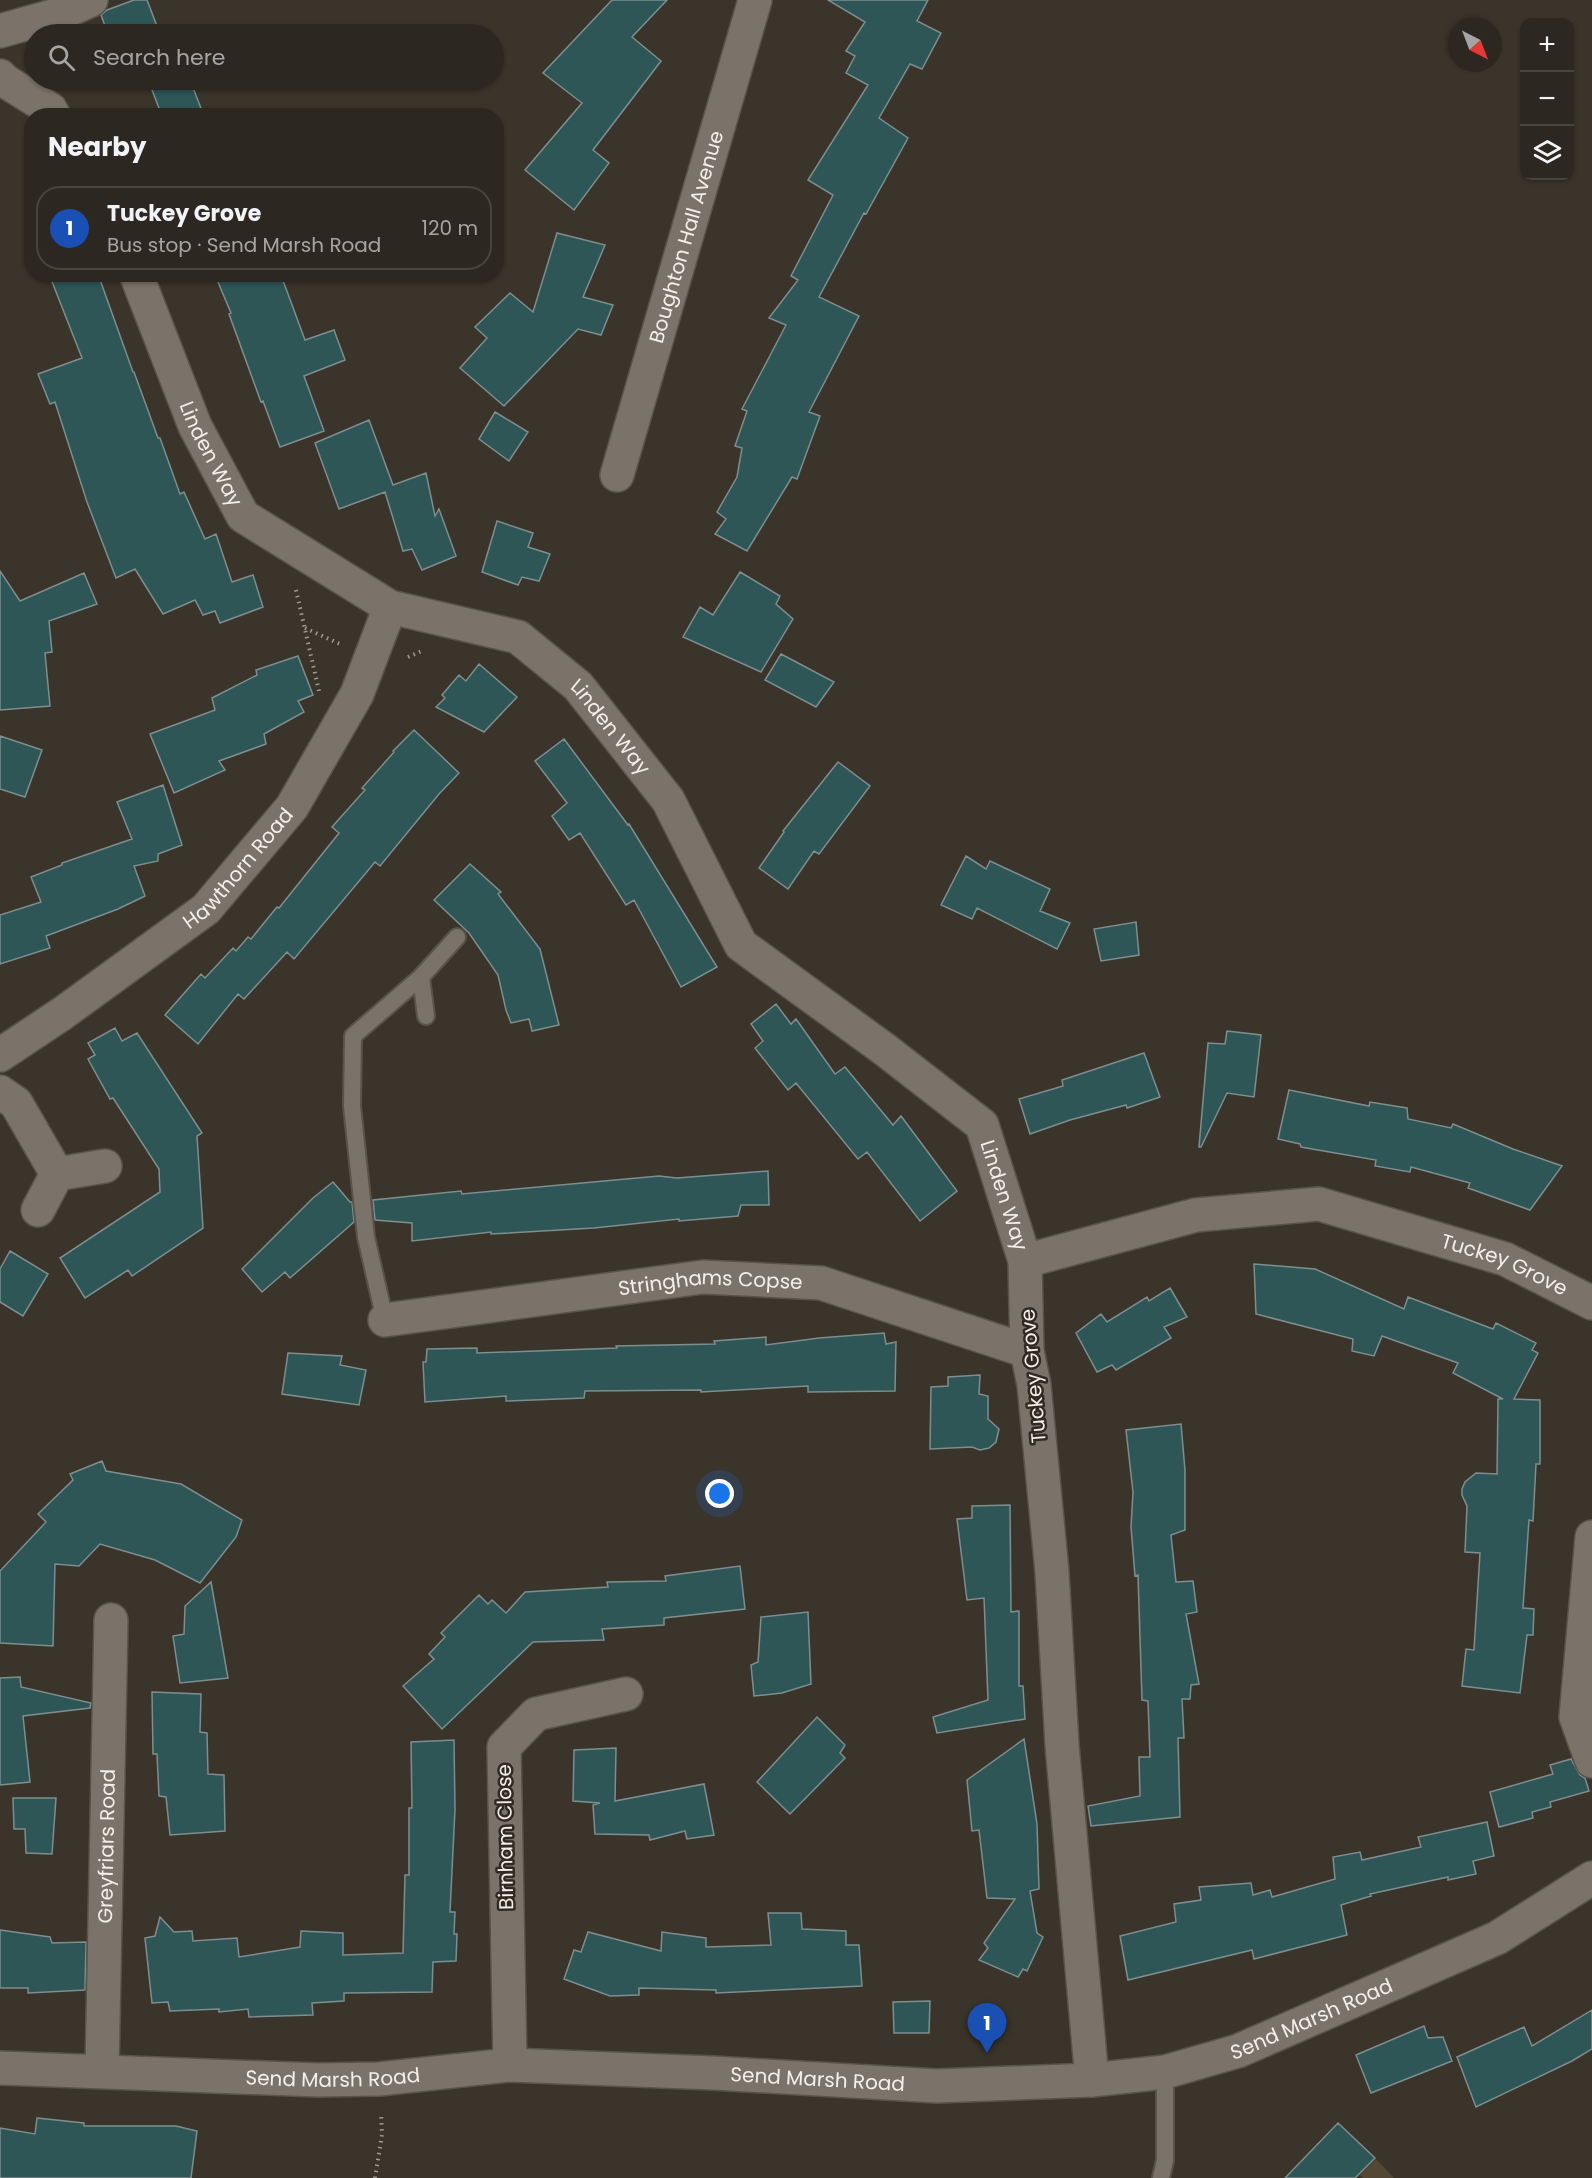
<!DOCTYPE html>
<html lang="en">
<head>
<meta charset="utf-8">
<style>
  :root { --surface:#2c2720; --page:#38332d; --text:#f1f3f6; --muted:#a6a5a5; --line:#48443e; --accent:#8abfa5 }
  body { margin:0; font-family:Poppins,sans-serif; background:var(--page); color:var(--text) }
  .controls { position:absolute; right:18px; top:18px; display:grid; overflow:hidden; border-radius:12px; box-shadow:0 2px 4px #0004 }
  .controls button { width:54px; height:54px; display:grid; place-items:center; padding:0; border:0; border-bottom:2px solid var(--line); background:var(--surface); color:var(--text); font:30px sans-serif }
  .compass { position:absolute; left:1448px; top:18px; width:54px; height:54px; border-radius:50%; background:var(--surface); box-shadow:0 2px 4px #0004; rotate:138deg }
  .you { position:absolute; left:720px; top:1494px; width:21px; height:21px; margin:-15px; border:4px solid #fff; border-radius:50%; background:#1a73e8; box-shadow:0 0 0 9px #1a73e833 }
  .badge { display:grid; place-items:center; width:39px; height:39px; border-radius:50%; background:var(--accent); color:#fff; font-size:20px; font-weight:700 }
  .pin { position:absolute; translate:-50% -50px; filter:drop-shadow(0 2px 3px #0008) }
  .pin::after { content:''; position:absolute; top:32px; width:21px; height:18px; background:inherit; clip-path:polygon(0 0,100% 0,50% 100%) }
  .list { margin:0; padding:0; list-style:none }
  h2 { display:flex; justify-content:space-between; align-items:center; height:78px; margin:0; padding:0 24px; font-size:26px }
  h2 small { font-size:20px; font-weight:400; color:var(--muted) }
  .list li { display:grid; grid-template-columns:39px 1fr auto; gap:18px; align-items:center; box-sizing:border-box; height:84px; margin:0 12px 12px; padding:0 12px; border:2px solid var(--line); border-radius:24px }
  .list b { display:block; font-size:22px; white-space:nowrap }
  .list p { margin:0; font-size:20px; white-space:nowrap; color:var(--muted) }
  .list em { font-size:20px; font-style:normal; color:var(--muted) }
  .icon { flex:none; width:33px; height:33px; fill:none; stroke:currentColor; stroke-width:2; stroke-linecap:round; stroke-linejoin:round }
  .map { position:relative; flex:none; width:1592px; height:2178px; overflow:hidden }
  .search { position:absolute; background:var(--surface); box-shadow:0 2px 4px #0004; left:24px; top:24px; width:480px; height:66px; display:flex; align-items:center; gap:15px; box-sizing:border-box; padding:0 21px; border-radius:33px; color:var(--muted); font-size:22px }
  .panel { position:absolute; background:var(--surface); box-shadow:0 2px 4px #0004; left:24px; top:108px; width:480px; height:174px; border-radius:24px }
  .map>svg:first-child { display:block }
</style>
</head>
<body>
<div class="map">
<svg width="1592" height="2178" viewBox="0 0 1592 2178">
  <rect width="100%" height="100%" fill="#3b342b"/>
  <path fill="#554735" d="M 1376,2159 L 1394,2178 L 1363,2178 L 1360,2175 Z"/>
  <path fill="#2e5657" stroke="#7e8e8e" stroke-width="1.5" d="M 134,0 L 147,0 L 160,34 L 108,34 L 101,15 L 107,10 Z
    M 612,0 L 667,0 L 632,37 L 661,61 L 593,150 L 609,163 L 574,210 L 525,170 L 582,103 L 543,73 Z
    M 828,0 L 928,0 L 917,21 L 941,33 L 922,69 L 910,64 L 879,118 L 908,138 L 866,214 L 864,213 L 819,297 L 859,316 L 809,412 L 820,416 L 797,479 L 792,477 L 747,551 L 715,534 L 726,519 L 717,512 L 737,477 L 742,448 L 735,446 L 747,411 L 742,409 L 786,325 L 769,318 L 798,280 L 791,276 L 833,195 L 808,180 L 868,85 L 846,73 L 855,56 L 846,51 L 865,22 Z
    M 156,80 L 190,80 L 204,116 L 162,116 L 149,82 Z
    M 557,233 L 605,245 L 583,297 L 613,305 L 601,335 L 578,329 L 504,406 L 460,368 L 487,338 L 475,327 L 510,293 L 533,312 Z
    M 49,274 L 98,274 L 133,372 L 134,372 L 158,438 L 160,438 L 180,494 L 184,492 L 205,539 L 216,534 L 232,582 L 253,575 L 263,607 L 220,623 L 215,611 L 203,615 L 195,600 L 163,614 L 135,569 L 116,578 L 87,502 L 55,402 L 50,404 L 38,374 L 82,358 Z
    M 215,275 L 281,275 L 305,340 L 334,330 L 345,360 L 304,376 L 324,431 L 280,447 L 263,401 L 261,402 L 229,314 L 231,313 Z
    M 495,412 L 528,432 L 509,461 L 479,439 Z
    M 369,420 L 393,485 L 426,473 L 435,516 L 439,509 L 456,556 L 422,570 L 412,549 L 403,551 L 385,492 L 339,509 L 315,443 Z
    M 497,521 L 533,533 L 528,547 L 550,554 L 539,581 L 522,577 L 518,585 L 482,572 Z
    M 0,571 L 20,601 L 84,573 L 97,604 L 49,621 L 52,652 L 45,653 L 50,706 L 0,710 Z
    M 740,572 L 780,596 L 776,604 L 793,619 L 761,672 L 683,637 L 700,607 L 713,615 Z
    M 781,654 L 834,682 L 816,707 L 765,680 Z
    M 298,656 L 313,695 L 298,701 L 304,712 L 264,734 L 266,744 L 219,761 L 225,770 L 174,793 L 150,734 L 215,710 L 212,698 L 257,675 L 256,670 Z
    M 479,664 L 517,697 L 484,732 L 436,707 L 445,698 L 442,695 L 459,675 L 466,681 Z
    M 414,730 L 459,773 L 439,794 L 380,866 L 375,862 L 294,959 L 287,952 L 244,999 L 238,994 L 198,1044 L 165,1015 L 201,974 L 205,978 L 233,948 L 236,951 L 248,937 L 251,939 L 277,907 L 279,908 L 339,833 L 332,827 L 365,790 L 362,788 L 394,752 L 393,751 Z
    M 0,736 L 42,750 L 25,797 L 0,789 Z
    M 564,739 L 628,825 L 629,824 L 717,967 L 681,987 L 634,900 L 626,905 L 580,833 L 569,840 L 552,816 L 567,803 L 535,761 Z
    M 838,762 L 870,786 L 819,854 L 814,851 L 788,889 L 759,868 L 784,832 L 783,831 Z
    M 163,785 L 182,845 L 158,854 L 158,861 L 134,866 L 145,896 L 118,909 L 46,936 L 50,948 L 0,964 L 0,915 L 41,902 L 31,877 L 62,865 L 62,863 L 132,839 L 117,802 Z
    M 966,856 L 986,869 L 990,861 L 1050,889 L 1040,911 L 1070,923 L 1057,949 L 977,908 L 972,919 L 941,905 Z
    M 470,864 L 501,892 L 498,894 L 540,949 L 559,1025 L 532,1031 L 529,1019 L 511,1023 L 506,1010 L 498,975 L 469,933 L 434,900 Z
    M 1136,922 L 1139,955 L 1101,961 L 1094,929 Z
    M 776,1004 L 791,1024 L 796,1019 L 835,1074 L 845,1067 L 893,1125 L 901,1116 L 957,1191 L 920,1221 L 867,1152 L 858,1159 L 796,1083 L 788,1090 L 755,1048 L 763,1041 L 751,1024 Z
    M 115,1028 L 122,1041 L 137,1033 L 202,1133 L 197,1136 L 203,1228 L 132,1276 L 128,1270 L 85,1298 L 60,1258 L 160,1192 L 159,1169 L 113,1098 L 110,1099 L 88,1059 L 95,1055 L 88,1043 Z
    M 1227,1031 L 1261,1035 L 1254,1097 L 1227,1093 L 1201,1147 L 1199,1147 L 1208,1043 L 1225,1044 Z
    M 1144,1053 L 1160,1097 L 1127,1108 L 1126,1105 L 1070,1120 L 1030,1134 L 1019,1099 L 1063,1086 L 1062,1080 Z
    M 1289,1090 L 1369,1106 L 1370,1102 L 1407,1108 L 1408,1119 L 1451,1128 L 1453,1124 L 1513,1149 L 1562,1166 L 1530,1210 L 1468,1188 L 1470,1183 L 1411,1167 L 1410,1172 L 1375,1166 L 1376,1160 L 1301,1147 L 1300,1144 L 1278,1139 Z
    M 768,1171 L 769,1205 L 741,1205 L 738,1216 L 679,1221 L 679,1219 L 594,1228 L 491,1234 L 491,1232 L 412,1241 L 412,1223 L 375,1220 L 373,1200 L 461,1191 L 462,1194 L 659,1176 L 677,1178 Z
    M 333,1182 L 350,1202 L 352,1202 L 354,1222 L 290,1278 L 285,1272 L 262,1292 L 242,1269 L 313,1198 Z
    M 10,1251 L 48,1274 L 23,1316 L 0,1302 L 0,1269 Z
    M 1254,1264 L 1315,1269 L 1404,1309 L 1408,1297 L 1493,1329 L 1496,1323 L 1536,1343 L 1532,1350 L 1538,1353 L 1514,1399 L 1540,1400 L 1540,1464 L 1536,1464 L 1533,1521 L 1529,1520 L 1523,1608 L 1534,1609 L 1533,1635 L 1527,1635 L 1520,1693 L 1462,1686 L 1466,1649 L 1474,1650 L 1480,1553 L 1465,1552 L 1467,1506 L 1462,1495 L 1462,1489 L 1465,1482 L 1476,1473 L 1497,1474 L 1498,1399 L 1503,1399 L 1453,1373 L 1458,1363 L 1382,1336 L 1374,1356 L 1352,1351 L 1353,1339 L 1256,1314 Z
    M 1170,1288 L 1187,1317 L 1164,1327 L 1171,1338 L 1116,1370 L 1112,1365 L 1097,1372 L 1076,1333 L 1101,1314 L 1107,1322 L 1147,1297 L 1149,1301 Z
    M 884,1333 L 886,1344 L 896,1342 L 895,1391 L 808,1392 L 808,1386 L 701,1392 L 701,1390 L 585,1391 L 584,1398 L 506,1401 L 506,1396 L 425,1402 L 423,1362 L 426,1362 L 427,1349 L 477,1348 L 477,1353 L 617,1348 L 616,1346 L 715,1344 L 714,1341 L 766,1337 L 766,1345 L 819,1338 Z
    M 288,1353 L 342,1356 L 340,1365 L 366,1370 L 359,1405 L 282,1394 Z
    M 980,1375 L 979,1394 L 988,1396 L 988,1419 L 999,1429 L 996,1442 L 989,1448 L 980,1450 L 972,1447 L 930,1449 L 931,1387 L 948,1386 L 948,1377 Z
    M 1181,1424 L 1185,1470 L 1185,1530 L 1171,1535 L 1176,1582 L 1193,1581 L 1197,1612 L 1186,1614 L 1199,1684 L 1191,1685 L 1190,1699 L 1182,1699 L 1184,1738 L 1178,1738 L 1180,1817 L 1091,1826 L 1088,1806 L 1140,1796 L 1139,1757 L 1150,1757 L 1148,1701 L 1142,1700 L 1138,1575 L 1135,1576 L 1131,1527 L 1133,1492 L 1126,1430 Z
    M 102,1461 L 106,1471 L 181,1484 L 242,1520 L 236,1537 L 200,1583 L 155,1560 L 100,1544 L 79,1566 L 55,1564 L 53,1646 L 0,1643 L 0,1571 L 46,1522 L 38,1514 L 73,1480 L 70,1474 Z
    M 1010,1505 L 1011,1612 L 1019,1611 L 1019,1686 L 1023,1686 L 1025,1719 L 937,1733 L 933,1717 L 988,1700 L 984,1598 L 967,1600 L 957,1519 L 972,1518 L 972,1506 Z
    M 740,1566 L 745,1609 L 664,1618 L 664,1625 L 602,1629 L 604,1640 L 533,1642 L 442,1729 L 403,1686 L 434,1659 L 429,1654 L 445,1637 L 441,1633 L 479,1595 L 488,1604 L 492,1600 L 506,1613 L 525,1592 L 608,1587 L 607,1582 L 666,1581 L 665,1576 Z
    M 211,1582 L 228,1678 L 180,1683 L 173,1636 L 184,1634 L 185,1606 Z
    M 808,1612 L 811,1684 L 782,1693 L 754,1696 L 751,1665 L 758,1662 L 761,1617 Z
    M 20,1677 L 21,1687 L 91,1703 L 90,1708 L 23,1716 L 30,1782 L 0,1785 L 0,1678 Z
    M 152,1692 L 201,1694 L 200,1732 L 207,1733 L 208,1774 L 224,1775 L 225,1831 L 170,1835 L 166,1797 L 159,1796 L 157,1754 L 153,1754 Z
    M 817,1717 L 845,1745 L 840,1753 L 845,1758 L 790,1814 L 757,1782 Z
    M 1024,1739 L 1037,1824 L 1039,1889 L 1030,1891 L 1037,1933 L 1043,1937 L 1027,1971 L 1023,1969 L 1018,1977 L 979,1960 L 988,1948 L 984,1943 L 1015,1899 L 987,1898 L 979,1830 L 972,1831 L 967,1780 Z
    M 454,1740 L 455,1809 L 450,1912 L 455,1912 L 454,1934 L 457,1934 L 456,1961 L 433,1962 L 432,1992 L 344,1993 L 344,2001 L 312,2003 L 313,2015 L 249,2017 L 248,2009 L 219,2012 L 219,2009 L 170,2011 L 168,2002 L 152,2003 L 145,1938 L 155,1936 L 160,1917 L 174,1932 L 192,1931 L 193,1941 L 237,1938 L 239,1957 L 300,1947 L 301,1931 L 343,1933 L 343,1955 L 403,1953 L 405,1875 L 409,1875 L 409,1808 L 412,1808 L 411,1742 Z
    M 616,1748 L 615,1801 L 704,1784 L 714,1835 L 687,1839 L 685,1831 L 650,1840 L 649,1835 L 595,1834 L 593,1805 L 600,1803 L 573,1801 L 574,1750 Z
    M 1571,1759 L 1580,1775 L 1585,1778 L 1589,1791 L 1550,1802 L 1551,1807 L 1532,1812 L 1533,1818 L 1499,1827 L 1490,1792 L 1553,1774 L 1550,1765 Z
    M 13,1798 L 56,1798 L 52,1854 L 26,1853 L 25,1829 L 14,1829 Z
    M 1487,1822 L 1494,1856 L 1473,1861 L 1476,1874 L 1448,1880 L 1448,1877 L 1370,1894 L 1371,1896 L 1341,1905 L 1347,1935 L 1254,1959 L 1252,1950 L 1128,1980 L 1120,1936 L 1176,1922 L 1174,1904 L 1201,1900 L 1199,1887 L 1251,1883 L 1253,1895 L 1270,1890 L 1272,1897 L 1335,1879 L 1333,1857 L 1360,1852 L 1362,1860 L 1421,1847 L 1418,1837 Z
    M 768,1913 L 801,1913 L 802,1929 L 846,1931 L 846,1945 L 859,1945 L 862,1986 L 716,1993 L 716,1990 L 639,1988 L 639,1995 L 610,1996 L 564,1979 L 574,1950 L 581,1952 L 588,1932 L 661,1951 L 662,1932 L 706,1938 L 706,1947 L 771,1945 Z
    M 0,1930 L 50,1937 L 52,1943 L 86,1942 L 85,1990 L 28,1993 L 28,1988 L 0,1988 Z
    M 930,2001 L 929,2033 L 894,2033 L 893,2002 Z
    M 1592,2010 L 1592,2049 L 1572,2061 L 1476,2107 L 1457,2057 L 1524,2027 L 1532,2046 Z
    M 1424,2026 L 1428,2038 L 1443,2037 L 1452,2061 L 1371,2093 L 1356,2055 Z
    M 37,2118 L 84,2123 L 84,2126 L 176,2126 L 197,2131 L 191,2178 L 0,2178 L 0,2128 L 35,2134 Z
    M 1338,2123 L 1375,2158 L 1355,2178 L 1285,2178 Z"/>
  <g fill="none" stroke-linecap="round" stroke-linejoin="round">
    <g stroke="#59534b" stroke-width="20">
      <path id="lane" d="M 421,977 L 426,1016
        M 385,1320 L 366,1237 L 352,1106 L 353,1036 L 421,977 L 457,937
        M 1161,2178 L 1165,2160 L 1165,2072"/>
    </g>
    <g stroke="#59534b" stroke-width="36">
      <g id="street">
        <path d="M 0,31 L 60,14 L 91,0"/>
        <path d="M 0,76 L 5,81 L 50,109 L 54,116"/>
        <path id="s1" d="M 136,274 L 195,426 L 243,516 L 390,607 L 518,637 L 578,686 L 668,800 L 741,945 L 884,1049 L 982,1125 L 1025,1261"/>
        <path id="s2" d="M 617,475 L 755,0"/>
        <path id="s3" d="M 0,1055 L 63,1013 L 206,909 L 292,807 L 357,694 L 390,607"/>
        <path d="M 0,1092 L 16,1103 L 57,1174"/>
        <path d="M 38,1210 L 57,1174 L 105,1166"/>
        <path id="s4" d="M 385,1320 L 703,1277 L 821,1283 L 1027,1351"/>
        <path d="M 1592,1537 L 1576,1717 L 1592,1761"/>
        <path d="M 510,2065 L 504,1747 L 536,1714 L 626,1694"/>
        <path id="s5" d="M 102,2071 L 111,1620"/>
        <path id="s6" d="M 1092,2080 L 1062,1745 L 1052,1572 L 1034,1385 L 1027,1351 L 1025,1261 L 1196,1215 L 1319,1204 L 1505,1259 L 1592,1303"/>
      </g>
    </g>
    <g stroke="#59534b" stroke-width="36">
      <g id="secondary">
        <path id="s7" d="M 0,2068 L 318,2080 L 379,2079 L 510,2065 L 713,2073 L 937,2086 L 1092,2080 L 1165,2072 L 1238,2051 L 1497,1938 L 1592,1878"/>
      </g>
    </g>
    <path stroke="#a09a92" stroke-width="4" stroke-dasharray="1.5 4.5" stroke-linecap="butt" d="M 296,590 L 319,691
      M 305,628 L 340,644
      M 408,657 L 424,650
      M 375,2178 L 382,2135 L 381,2113"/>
    <use href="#lane" stroke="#7b7369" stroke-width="16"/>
    <use href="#street" stroke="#7b7369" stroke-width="33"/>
    <use href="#secondary" stroke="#7b7369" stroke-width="33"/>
  </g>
  <g text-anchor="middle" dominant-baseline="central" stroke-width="5" stroke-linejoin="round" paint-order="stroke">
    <g font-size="20" fill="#f4efe9" stroke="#312a22">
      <text stroke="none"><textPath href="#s2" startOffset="248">Boughton Hall Avenue</textPath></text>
      <text stroke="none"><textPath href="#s1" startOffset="195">Linden Way</textPath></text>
      <text stroke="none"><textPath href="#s1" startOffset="699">Linden Way</textPath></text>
      <text stroke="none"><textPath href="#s3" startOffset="304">Hawthorn Road</textPath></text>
      <text stroke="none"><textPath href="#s1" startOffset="1329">Linden Way</textPath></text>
      <text stroke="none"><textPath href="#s6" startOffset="1318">Tuckey Grove</textPath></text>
      <text stroke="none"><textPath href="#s4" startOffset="328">Stringhams Copse</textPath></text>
      <text transform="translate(1033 1376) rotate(-95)">Tuckey Grove</text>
      <text transform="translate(505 1837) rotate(-91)">Birnham Close</text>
      <text stroke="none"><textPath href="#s5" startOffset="225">Greyfriars Road</textPath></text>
      <text stroke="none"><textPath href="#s7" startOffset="1323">Send Marsh Road</textPath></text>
      <text stroke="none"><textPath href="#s7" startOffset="333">Send Marsh Road</textPath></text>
      <text stroke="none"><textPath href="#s7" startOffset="819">Send Marsh Road</textPath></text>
    </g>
  </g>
</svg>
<div class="controls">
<button>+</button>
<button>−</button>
<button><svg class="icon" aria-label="layers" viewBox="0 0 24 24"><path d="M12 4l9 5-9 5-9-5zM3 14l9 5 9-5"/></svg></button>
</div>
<svg class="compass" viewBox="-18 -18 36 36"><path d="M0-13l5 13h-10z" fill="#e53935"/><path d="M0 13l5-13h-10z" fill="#a6a5a5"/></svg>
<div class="you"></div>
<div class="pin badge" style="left:987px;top:2053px;background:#1a4fb4">1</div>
<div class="search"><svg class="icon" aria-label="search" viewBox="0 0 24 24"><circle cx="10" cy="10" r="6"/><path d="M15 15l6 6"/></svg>Search here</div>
<section class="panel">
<h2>Nearby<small></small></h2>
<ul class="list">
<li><span class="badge" style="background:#1a4fb4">1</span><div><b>Tuckey Grove</b><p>Bus stop · Send Marsh Road</p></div><em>120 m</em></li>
</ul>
</section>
</div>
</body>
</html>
